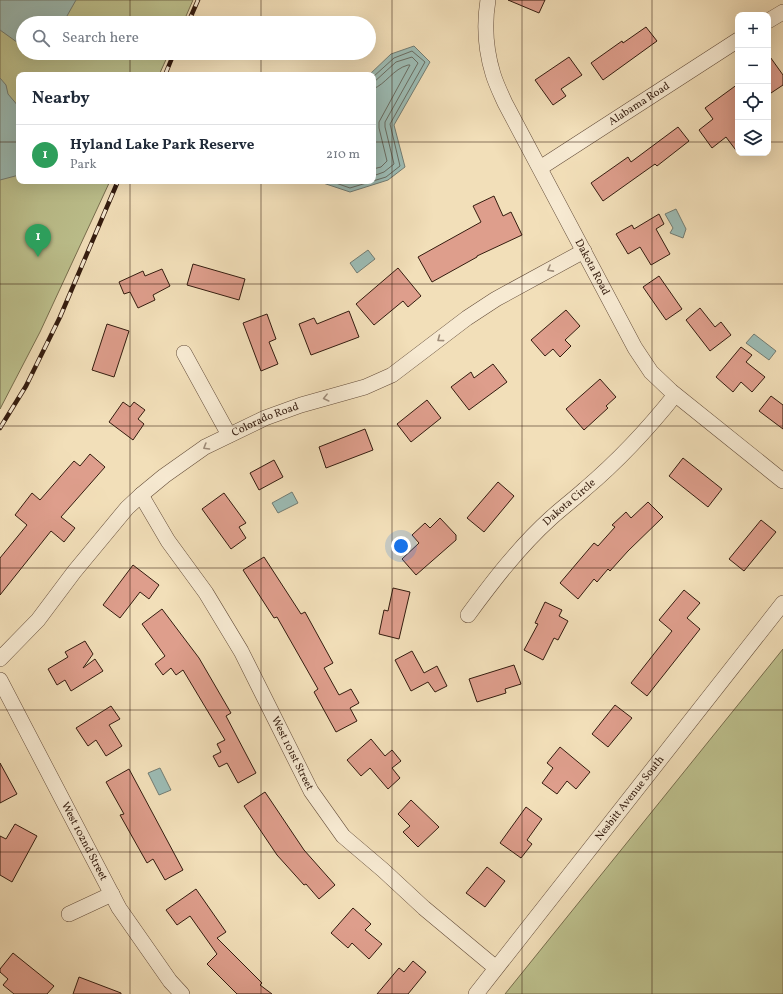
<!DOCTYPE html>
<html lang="en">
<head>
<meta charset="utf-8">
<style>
  :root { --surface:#fff; --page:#f2f2f3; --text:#1f2937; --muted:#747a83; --line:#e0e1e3; --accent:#8f2418 }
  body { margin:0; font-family:Vollkorn,serif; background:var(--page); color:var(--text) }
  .controls { position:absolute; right:12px; top:12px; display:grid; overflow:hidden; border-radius:8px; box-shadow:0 4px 16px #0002 }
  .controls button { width:36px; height:36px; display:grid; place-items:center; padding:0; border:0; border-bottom:1px solid var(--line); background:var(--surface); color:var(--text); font:20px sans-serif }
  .you { position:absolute; left:401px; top:546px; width:14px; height:14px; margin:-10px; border:3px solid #fff; border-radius:50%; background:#1a73e8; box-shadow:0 0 0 6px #1a73e833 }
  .badge { display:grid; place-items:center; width:26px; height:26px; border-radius:50%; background:var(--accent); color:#fff; font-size:13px; font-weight:700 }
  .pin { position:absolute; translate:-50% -33px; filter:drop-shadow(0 1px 2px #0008) }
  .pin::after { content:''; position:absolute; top:21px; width:14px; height:12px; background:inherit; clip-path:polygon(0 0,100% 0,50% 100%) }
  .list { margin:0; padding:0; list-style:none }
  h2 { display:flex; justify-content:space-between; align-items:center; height:52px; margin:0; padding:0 16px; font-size:17px }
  h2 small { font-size:13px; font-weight:400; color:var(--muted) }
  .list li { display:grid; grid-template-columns:26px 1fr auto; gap:12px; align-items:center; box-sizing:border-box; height:60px; padding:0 16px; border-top:1px solid var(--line) }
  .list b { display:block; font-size:15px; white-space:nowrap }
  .list p { margin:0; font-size:13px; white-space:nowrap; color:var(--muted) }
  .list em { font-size:13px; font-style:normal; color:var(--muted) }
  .icon { flex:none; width:22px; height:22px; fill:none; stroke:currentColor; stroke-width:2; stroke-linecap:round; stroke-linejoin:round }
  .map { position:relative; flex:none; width:783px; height:994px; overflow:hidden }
  .search { position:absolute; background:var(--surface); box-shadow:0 4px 16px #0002; left:16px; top:16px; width:360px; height:44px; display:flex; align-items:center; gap:10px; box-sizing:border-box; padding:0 14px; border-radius:22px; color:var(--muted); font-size:15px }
  .panel { position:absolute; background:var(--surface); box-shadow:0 4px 16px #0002; left:16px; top:72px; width:360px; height:112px; border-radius:8px }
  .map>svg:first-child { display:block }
</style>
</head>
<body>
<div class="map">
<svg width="783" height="994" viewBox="0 0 783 994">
  <rect width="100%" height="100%" fill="#f2dfb9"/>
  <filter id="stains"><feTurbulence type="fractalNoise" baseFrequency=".005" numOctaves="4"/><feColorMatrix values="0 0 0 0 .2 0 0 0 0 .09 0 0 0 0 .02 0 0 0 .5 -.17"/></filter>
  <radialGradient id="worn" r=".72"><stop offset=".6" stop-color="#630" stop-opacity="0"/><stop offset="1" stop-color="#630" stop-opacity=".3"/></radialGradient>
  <path fill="#bdc18e" stroke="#786e4e" d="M 0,0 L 193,0 L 183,23 L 23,23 L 23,53 L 169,53 L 159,75 L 19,75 L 19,181 L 110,181 L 40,332 L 0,409 Z
    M 783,649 L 783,994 L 505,994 Z"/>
  <path fill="#9cbcb5" stroke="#727c73" d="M 0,0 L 76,0 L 63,23 L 23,23 L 23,45 L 21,45 L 0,30 Z
    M 414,46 L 430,62 L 394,125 L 405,167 L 388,180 L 350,192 L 317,181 L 373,181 L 373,75 L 369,75 L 391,54 Z
    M 0,78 L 6,85 L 8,94 L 19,107 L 19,175 L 0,180 Z
    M 676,209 L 686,229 L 683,238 L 670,233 L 673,228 L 665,214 Z
    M 368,250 L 375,259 L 357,273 L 350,263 Z
    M 754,334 L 776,351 L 769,360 L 746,343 Z
    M 292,492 L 298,503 L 278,513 L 272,503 Z
    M 160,768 L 171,790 L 159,795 L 148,773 Z"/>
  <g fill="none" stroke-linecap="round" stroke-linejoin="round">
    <path stroke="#686c62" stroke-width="1" d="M 373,77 L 394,58 L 412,51 L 425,62 L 390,124 L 400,166 L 386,177 L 373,181
      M 373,83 L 396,62 L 412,57 L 418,63 L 385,122 L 385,127 L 394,164 L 384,172 L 373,176
      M 373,89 C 386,84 393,69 408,65 L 410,65 L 379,122 L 379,128 L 387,161 L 381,167 L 373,169
      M 330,181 L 350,188 L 373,181"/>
  </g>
  <path fill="#de9e8c" stroke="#341c0f" d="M 508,0 L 545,0 L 539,13 Z
    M 646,27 L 657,41 L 603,80 L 591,63 L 622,41 L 623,43 Z
    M 768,54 L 783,75 L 783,85 L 768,95 Z
    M 569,57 L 582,75 L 561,89 L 566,96 L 553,105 L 535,80 Z
    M 738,84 L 738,153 L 726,137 L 712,148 L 699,130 L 713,119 L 705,108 Z
    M 678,127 L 689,141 L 657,166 L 655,164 L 603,201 L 591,183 L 628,157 L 631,162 Z
    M 494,196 L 503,216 L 511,212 L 522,235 L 477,256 L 477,257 L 432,282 L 418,257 L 481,222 L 473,206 Z
    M 659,214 L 664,224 L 656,229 L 670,254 L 651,265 L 640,247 L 628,254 L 616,234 L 632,225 L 634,229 Z
    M 193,264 L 245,279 L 239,300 L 187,285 Z
    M 398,268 L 421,296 L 408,307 L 403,301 L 374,325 L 356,304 Z
    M 162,269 L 170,286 L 153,295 L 155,300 L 138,308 L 130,292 L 124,294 L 119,282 L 143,271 L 145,276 Z
    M 659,276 L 682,309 L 666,320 L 643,287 Z
    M 700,308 L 715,327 L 721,322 L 731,335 L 710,351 L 686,320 Z
    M 566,310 L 580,326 L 565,340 L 571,346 L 560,357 L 553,349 L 545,356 L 531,340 Z
    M 349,311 L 359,337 L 311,355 L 299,324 L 314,318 L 317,324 Z
    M 267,314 L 276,339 L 269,342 L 278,364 L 261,371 L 243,323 Z
    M 107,324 L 129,331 L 114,377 L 92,370 Z
    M 741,347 L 752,355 L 746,362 L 765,377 L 752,392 L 741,382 L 733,392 L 716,377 Z
    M 493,364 L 507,382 L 469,410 L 451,387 L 471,372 L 474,378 Z
    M 600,379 L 616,397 L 606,406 L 608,408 L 584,430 L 566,409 Z
    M 771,396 L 783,405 L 783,429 L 759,411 Z
    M 427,400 L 441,418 L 411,442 L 397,424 Z
    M 123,402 L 130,407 L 134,402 L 145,410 L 138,419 L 144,424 L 133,440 L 109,422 Z
    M 365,429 L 373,450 L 326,468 L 319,447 Z
    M 90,454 L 105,467 L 61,517 L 75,528 L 64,542 L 51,531 L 0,595 L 0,558 L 27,525 L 15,515 L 32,493 L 40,500 L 74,461 L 80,466 Z
    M 683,458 L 722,489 L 708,507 L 669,476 Z
    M 274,460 L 283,477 L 259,490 L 250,473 Z
    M 498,482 L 514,496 L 484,532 L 467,518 Z
    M 224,493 L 246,523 L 239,527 L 246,538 L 231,549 L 202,509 Z
    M 648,502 L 663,517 L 628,551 L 610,571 L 608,569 L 597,582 L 594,579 L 578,599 L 560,583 L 594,543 L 598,546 L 615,527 L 612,525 L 626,512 L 631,518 Z
    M 440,518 L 456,535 L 456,540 L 416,575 L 402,559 L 419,543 L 412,535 L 425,523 L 430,528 Z
    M 761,520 L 776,532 L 744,571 L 729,559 Z
    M 264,557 L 301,614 L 305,612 L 333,663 L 324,668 L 339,695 L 351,689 L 359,703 L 350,708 L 357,721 L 336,732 L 314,692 L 318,689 L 277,617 L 274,618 L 243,570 Z
    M 133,565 L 159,585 L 149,599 L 140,592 L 120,618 L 103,605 Z
    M 393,588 L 410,592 L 399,639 L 379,634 L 384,610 L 388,611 Z
    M 684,590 L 700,603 L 687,618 L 700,629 L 647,696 L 631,683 L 672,631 L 659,620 Z
    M 545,602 L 562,610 L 559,616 L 568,621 L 558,640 L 554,638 L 543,660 L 524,650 L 538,624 L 535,623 Z
    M 162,609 L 199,658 L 231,713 L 226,716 L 256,773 L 238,783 L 227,763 L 219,767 L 213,756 L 221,752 L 217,744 L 225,740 L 183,670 L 176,675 L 171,668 L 163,675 L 155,664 L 165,656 L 142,624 Z
    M 85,641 L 93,654 L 83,668 L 95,659 L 103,671 L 71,691 L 65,680 L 57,685 L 48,669 L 68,657 L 65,652 Z
    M 412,651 L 424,673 L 437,666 L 447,686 L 435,692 L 428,682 L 411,691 L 395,660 Z
    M 514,665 L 521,684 L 505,689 L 506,693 L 477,702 L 469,679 Z
    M 615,705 L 632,718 L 608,747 L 592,734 Z
    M 111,706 L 120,719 L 109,725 L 122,746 L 106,756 L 96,740 L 88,746 L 76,728 Z
    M 371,739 L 385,756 L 392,750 L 401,761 L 392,768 L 400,778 L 388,789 L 370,768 L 361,776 L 347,760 Z
    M 560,747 L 590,772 L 576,789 L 567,781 L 557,794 L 542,783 L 553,768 L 547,763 Z
    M 0,763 L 17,794 L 0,803 Z
    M 129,769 L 183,870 L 165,880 L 153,859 L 147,863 L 120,815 L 124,814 L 106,782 Z
    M 265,792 L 304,850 L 335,885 L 319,899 L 306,884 L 304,885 L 277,855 L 244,806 Z
    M 411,800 L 439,827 L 418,847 L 403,832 L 410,826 L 398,814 Z
    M 526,807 L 542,819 L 527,840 L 532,844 L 521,858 L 500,843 Z
    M 15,824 L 37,836 L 12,882 L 0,875 L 0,836 L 6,839 Z
    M 487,867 L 505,881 L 485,907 L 466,893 Z
    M 196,889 L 226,932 L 217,938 L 262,983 L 260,985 L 272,994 L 237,994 L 207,964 L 217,954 L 190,916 L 177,925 L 166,910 Z
    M 353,908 L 371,924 L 365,930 L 382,944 L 369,959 L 352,943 L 348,948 L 331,933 Z
    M 13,953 L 54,986 L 47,994 L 14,994 L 3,985 L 8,979 L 0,972 L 0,969 Z
    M 413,961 L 426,972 L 408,994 L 377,994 L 399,968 L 404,972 Z
    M 79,977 L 121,993 L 121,994 L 73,994 Z"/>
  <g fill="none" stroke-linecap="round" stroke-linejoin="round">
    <g stroke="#644d3a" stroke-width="16">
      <g id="minor">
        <path id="s1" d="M 488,0 C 484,24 486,51 493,74 C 496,84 501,94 505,103 L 635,348 L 651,372 L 671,391 L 783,481"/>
        <path d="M 768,21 L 783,12"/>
        <path id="s2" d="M 540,168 L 738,40"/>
        <path d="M 184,353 L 229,435"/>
        <path id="s3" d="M 141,495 L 168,541 L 206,593 L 241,651 L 311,791 L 343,836 L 383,870 L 424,908 L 496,968"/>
        <path id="s4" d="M 468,615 C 493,581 519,547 551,518 C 562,508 574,499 585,489 C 618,461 648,429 675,395"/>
        <path id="s5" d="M 0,659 L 38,620 L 74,572 L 127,508 L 141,495 L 164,476 L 205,447 L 265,418 L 301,405 L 365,387 L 392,375 L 467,318 L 496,299 L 584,251"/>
        <path id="s6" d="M 0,680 L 119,908 L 170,981 L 182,994"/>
        <path d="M 69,914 L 112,894"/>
        <path id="s7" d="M 476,994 L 783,603"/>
      </g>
    </g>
    <use href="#minor" stroke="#f7ead2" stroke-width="15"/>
    <g stroke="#341c0f" stroke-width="4.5">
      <path id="rail" d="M 188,23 L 198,0
        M 165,75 L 174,53
        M 0,428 L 26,386 L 60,317 L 118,181"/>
    </g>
    <use href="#rail" stroke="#f7ead2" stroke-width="3" stroke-dasharray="9" stroke-linecap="butt"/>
  </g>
  <defs><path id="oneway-chevron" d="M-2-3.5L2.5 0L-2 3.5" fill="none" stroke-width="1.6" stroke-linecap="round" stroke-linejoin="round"/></defs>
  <g stroke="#9f8d7a">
    <use href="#oneway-chevron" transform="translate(550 269) rotate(151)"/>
    <use href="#oneway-chevron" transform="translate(440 339) rotate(143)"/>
    <use href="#oneway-chevron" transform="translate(326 398) rotate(166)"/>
    <use href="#oneway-chevron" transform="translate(206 447) rotate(149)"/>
  </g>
  <path fill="none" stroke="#341c0f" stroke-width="1" stroke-opacity="0.55" d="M 130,0 L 130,23M 261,0 L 261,23M 392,0 L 392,994M 522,0 L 522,994M 652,0 L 652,994M 130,53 L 130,75M 261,53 L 261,75M 0,142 L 19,142M 373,142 L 738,142M 768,142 L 783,142M 130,181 L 130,994M 261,181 L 261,994M 0,284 L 783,284M 0,426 L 783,426M 0,568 L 783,568M 0,710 L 783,710M 0,852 L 783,852"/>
  <g text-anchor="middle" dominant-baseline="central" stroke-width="3.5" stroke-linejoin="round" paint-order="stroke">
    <g font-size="11" fill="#341c0f" stroke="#f7ead2">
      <text stroke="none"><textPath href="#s2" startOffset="118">Alabama Road</textPath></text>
      <text stroke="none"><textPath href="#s1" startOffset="292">Dakota Road</textPath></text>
      <text stroke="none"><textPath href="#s5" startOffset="363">Colorado Road</textPath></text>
      <text stroke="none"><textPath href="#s4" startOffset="152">Dakota Circle</textPath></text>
      <text stroke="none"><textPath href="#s3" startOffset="300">West 101st Street</textPath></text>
      <text stroke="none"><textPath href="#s7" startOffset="249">Nesbitt Avenue South</textPath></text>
      <text stroke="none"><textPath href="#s6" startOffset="182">West 102nd Street</textPath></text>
    </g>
  </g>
  <rect width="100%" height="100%" filter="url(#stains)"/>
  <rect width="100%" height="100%" fill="url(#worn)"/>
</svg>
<div class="controls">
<button>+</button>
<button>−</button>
<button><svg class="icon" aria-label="locate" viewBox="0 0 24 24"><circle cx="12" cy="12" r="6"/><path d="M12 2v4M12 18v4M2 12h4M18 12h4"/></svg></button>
<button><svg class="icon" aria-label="layers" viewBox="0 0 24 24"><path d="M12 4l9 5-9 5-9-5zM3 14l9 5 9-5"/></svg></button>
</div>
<div class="you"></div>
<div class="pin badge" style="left:38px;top:257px;background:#2e9e5b">1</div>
<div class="search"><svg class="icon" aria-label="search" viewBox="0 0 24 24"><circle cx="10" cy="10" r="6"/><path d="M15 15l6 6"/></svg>Search here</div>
<section class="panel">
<h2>Nearby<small></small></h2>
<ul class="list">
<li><span class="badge" style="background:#2e9e5b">1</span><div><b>Hyland Lake Park Reserve</b><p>Park</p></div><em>210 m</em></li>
</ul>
</section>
</div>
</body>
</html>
